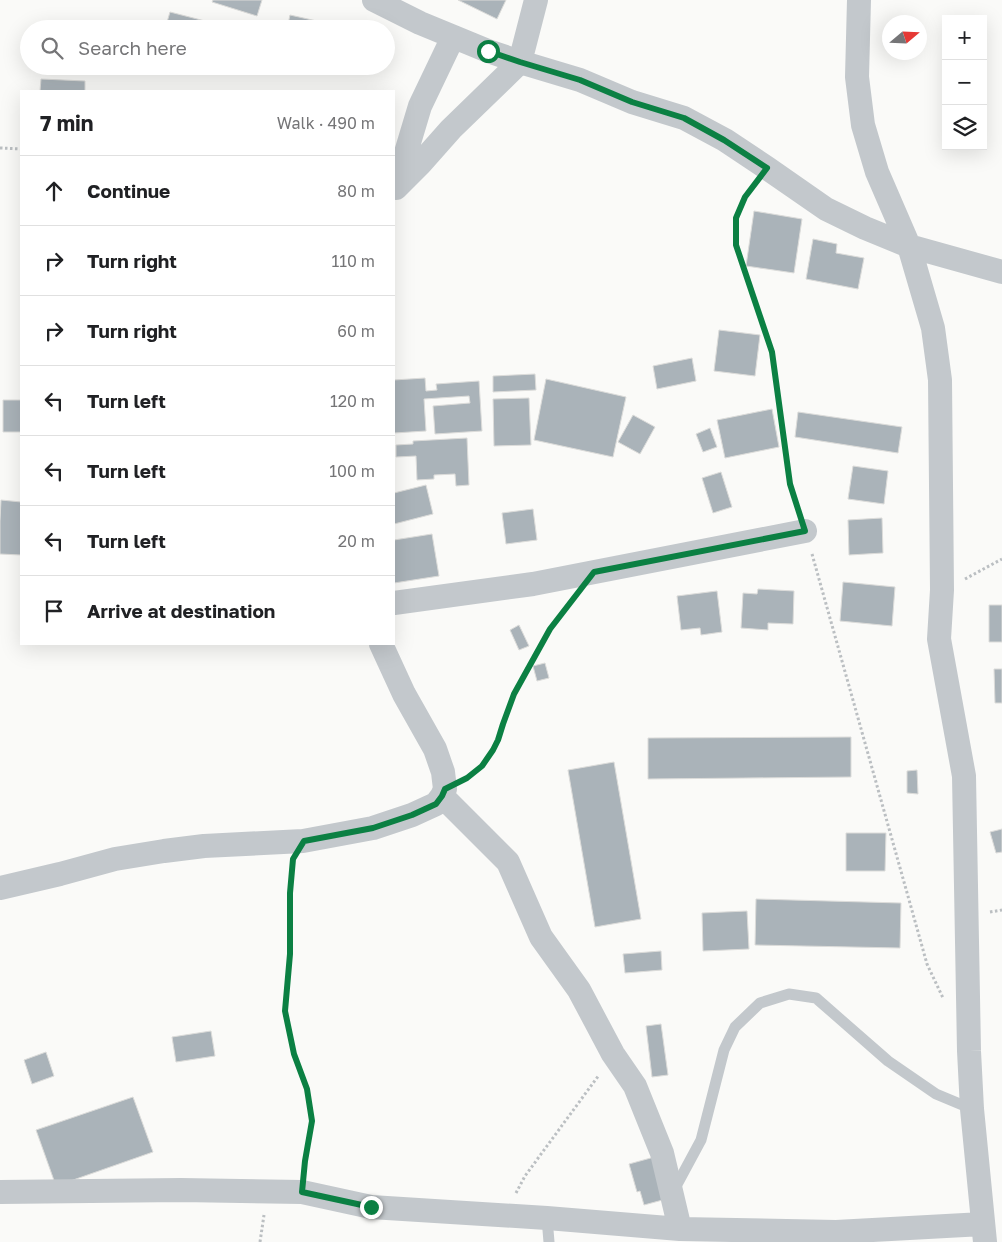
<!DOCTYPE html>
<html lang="en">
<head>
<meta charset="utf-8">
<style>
  :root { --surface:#fff; --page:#f6f6f6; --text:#202124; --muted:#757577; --line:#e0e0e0 }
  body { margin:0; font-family:"Golos Text",sans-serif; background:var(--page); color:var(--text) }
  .controls { position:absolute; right:15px; top:15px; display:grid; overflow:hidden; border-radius:0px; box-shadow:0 5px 20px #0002 }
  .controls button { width:45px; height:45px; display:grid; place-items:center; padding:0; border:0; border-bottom:1px solid var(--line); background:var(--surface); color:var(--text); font:25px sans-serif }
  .compass { position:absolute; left:882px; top:15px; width:45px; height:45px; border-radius:50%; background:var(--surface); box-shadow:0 5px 20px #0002; rotate:71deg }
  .stop { position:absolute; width:15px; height:15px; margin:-11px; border:4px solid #0b8043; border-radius:50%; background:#fff }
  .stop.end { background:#0b8043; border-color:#fff; box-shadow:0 1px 5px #0008 }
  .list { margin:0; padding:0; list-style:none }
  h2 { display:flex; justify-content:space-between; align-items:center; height:65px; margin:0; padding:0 20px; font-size:21px }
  h2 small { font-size:16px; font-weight:400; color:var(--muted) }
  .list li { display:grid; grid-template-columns:32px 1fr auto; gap:15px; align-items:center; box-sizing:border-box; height:70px; padding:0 20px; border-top:1px solid var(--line) }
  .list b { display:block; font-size:19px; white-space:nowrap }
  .list em { font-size:16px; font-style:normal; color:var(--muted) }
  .icon { flex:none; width:28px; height:28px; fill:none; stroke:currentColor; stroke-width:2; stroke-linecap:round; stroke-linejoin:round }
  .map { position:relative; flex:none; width:1002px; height:1242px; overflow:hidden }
  .search { position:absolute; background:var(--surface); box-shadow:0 5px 20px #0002; left:20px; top:20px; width:375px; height:55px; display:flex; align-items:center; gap:12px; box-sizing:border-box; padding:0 18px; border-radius:28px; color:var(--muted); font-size:19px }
  .panel { position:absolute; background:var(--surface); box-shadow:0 5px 20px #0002; left:20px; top:90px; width:375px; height:555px; border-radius:0px }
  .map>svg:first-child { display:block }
</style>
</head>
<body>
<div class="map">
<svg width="1002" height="1242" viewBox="0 0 1002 1242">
  <rect width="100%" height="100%" fill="#fafaf8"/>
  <path fill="#aab3b9" stroke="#dcdcda" d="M 213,0 L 262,0 L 257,16 L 212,2 Z
    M 458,0 L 506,0 L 497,19 Z
    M 170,12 L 236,29 L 165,29 Z
    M 290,15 L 330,24 L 329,29 L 287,29 Z
    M 206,66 L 228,66 L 227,72 Z
    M 41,79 L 85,81 L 85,91 L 40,91 Z
    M 754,211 L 802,219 L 794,273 L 746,266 Z
    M 813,239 L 837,244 L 836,253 L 864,258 L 858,289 L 806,279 Z
    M 719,330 L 760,335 L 755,376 L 714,371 Z
    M 692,358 L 696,381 L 657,389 L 653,366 Z
    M 535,374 L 536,390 L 493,392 L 493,376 Z
    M 425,378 L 426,391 L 437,390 L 436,384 L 479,381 L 482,431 L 435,434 L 433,406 L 470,403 L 469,396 L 424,399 L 426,431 L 394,433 L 394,380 Z
    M 546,379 L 626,397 L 613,457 L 534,440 Z
    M 529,398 L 531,445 L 494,446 L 493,399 Z
    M 3,400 L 21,400 L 21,432 L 3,432 Z
    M 772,409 L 779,447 L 725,458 L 717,420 Z
    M 798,412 L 902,427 L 898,453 L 795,437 Z
    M 633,415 L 655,427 L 640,454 L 618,442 Z
    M 710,428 L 717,447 L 703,452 L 696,434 Z
    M 467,438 L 469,485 L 456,486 L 455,474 L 434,475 L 434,479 L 417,480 L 416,456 L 396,457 L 396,445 L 413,444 L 413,441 Z
    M 853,466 L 888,471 L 884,504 L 848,499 Z
    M 721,472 L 732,507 L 713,513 L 702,478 Z
    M 426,485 L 433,514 L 394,524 L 394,493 Z
    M 1,500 L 21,502 L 21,555 L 0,554 L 0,521 Z
    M 533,509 L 537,540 L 506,544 L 502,513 Z
    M 882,518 L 883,553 L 849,555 L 848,520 Z
    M 432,534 L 439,576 L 394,583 L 394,540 Z
    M 843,582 L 895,587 L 892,626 L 840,621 Z
    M 758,589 L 794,591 L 793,624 L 768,623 L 768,630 L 741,628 L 743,593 L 757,594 Z
    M 717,591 L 722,632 L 701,635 L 700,628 L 681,630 L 677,596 Z
    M 989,605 L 1002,605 L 1002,642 L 989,642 Z
    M 519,625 L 529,646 L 519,650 L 510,630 Z
    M 545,663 L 549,678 L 537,681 L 533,666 Z
    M 994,669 L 1002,669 L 1002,703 L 995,703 Z
    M 851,737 L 851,777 L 648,779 L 648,738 Z
    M 614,762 L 641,919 L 595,927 L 568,770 Z
    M 917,770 L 918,794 L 907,793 L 907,771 Z
    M 1002,829 L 1002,852 L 996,853 L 990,832 Z
    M 846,833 L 886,833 L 885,871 L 846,871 Z
    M 756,899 L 901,903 L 900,948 L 755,945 Z
    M 747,911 L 749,949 L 703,951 L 702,913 Z
    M 661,951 L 662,970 L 625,973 L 623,954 Z
    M 661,1024 L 668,1075 L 652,1077 L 646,1026 Z
    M 211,1031 L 215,1056 L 176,1062 L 172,1037 Z
    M 46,1052 L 54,1076 L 32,1084 L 24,1060 Z
    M 133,1097 L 153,1152 L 56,1186 L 36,1130 Z
    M 658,1156 L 670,1198 L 644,1205 L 640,1191 L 637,1192 L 629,1164 Z"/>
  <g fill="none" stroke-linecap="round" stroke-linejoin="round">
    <path stroke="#bbbfc2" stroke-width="3" stroke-dasharray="2.5 2.5" stroke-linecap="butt" d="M 0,148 L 21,149
      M 753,186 L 745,197 L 736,218 L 736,245 L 772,352 L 790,484 L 798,509
      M 812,554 L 927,964 L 943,998
      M 965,579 L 1002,559
      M 467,778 C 480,768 492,756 498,740 C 505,724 507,707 515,692 C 530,660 549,629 571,600
      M 292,864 L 290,893 L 290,955 L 285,1011 L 294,1054 L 307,1089 L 312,1121 L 305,1168
      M 990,912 L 1002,910
      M 516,1193 L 525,1176 L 599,1075
      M 260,1242 L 264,1215"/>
    <path stroke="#c3c8cc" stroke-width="11" d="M 673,1192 L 701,1140 L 724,1050 L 735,1027 L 760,1003 L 789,994 L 816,998 L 888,1061 L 936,1094 L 972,1109
      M 547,1218 L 549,1242"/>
    <path stroke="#c3c8cc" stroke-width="24" d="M 374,0 L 420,23 L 488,51 L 520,62 L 580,80 L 632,102 L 684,118 L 725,140 L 767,168 L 826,209 L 865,228 L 909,246 L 1002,272
      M 859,0 L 857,77 L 863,125 L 877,172 L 909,246 L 933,328 L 940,380 L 942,590 L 939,639 L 964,776 L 969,1051 L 972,1109 L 985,1242
      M 396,186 L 420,106 L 453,37
      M 396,188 L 420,164 L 451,129 L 520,62 L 536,0
      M 394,603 L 533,584 L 805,531
      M 442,796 L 508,862 L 541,937 L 579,990 L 613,1054 L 635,1086 L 662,1153 L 680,1229
      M 0,888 L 60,874 L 115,859 L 164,851 L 204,846 L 303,841 L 373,828 L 412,815 L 436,804 L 442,796 L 445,789 L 443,772 L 435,749 L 404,694 L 381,644
      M 0,1192 L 181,1190 L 302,1192 L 371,1207 L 547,1218 L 680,1229 L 836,1232 L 983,1224"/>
  </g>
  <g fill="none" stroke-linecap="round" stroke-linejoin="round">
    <path stroke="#0b8043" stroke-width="6" d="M 371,1207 L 302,1192 L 305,1161 L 312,1121 L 307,1089 L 294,1054 L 285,1011 L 290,954 L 290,893 L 293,859 L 304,841 L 373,828 L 412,815 L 436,804 L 442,796 L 445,789 L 467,778 L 482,766 L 493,750 L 498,740 L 503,724 L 514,694 L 550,629 L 594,572 L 805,531 L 790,484 L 772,352 L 736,245 L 736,218 L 745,197 L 767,168 L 724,140 L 684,118 L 632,102 L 580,80 L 520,62 L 488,51"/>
  </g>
</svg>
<div class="controls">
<button>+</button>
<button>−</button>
<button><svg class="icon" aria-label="layers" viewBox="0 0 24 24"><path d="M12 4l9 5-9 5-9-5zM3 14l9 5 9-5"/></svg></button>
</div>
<svg class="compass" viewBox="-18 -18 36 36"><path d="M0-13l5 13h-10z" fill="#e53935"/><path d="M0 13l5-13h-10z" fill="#757577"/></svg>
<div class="stop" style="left:488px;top:51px"></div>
<div class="stop end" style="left:371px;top:1207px"></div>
<div class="search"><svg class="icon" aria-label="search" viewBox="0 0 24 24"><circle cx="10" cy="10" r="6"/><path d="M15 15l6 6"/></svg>Search here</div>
<section class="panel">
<h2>7 min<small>Walk · 490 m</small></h2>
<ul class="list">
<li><svg class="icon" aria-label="ahead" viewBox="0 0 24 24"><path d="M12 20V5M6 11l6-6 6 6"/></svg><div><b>Continue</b></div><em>80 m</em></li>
<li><svg class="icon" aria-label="right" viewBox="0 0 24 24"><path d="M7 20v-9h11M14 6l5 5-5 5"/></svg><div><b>Turn right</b></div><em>110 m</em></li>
<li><svg class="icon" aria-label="right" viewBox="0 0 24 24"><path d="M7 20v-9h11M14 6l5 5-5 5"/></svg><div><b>Turn right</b></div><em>60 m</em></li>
<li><svg class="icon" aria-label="left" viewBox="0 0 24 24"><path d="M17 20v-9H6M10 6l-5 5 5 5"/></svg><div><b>Turn left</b></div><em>120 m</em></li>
<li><svg class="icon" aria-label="left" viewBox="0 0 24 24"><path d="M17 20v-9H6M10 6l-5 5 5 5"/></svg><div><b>Turn left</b></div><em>100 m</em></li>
<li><svg class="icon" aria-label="left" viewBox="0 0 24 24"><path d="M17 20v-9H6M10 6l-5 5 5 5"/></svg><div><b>Turn left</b></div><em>20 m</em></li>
<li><svg class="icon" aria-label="arrive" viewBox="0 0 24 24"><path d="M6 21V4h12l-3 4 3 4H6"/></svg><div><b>Arrive at destination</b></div></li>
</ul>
</section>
</div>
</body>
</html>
